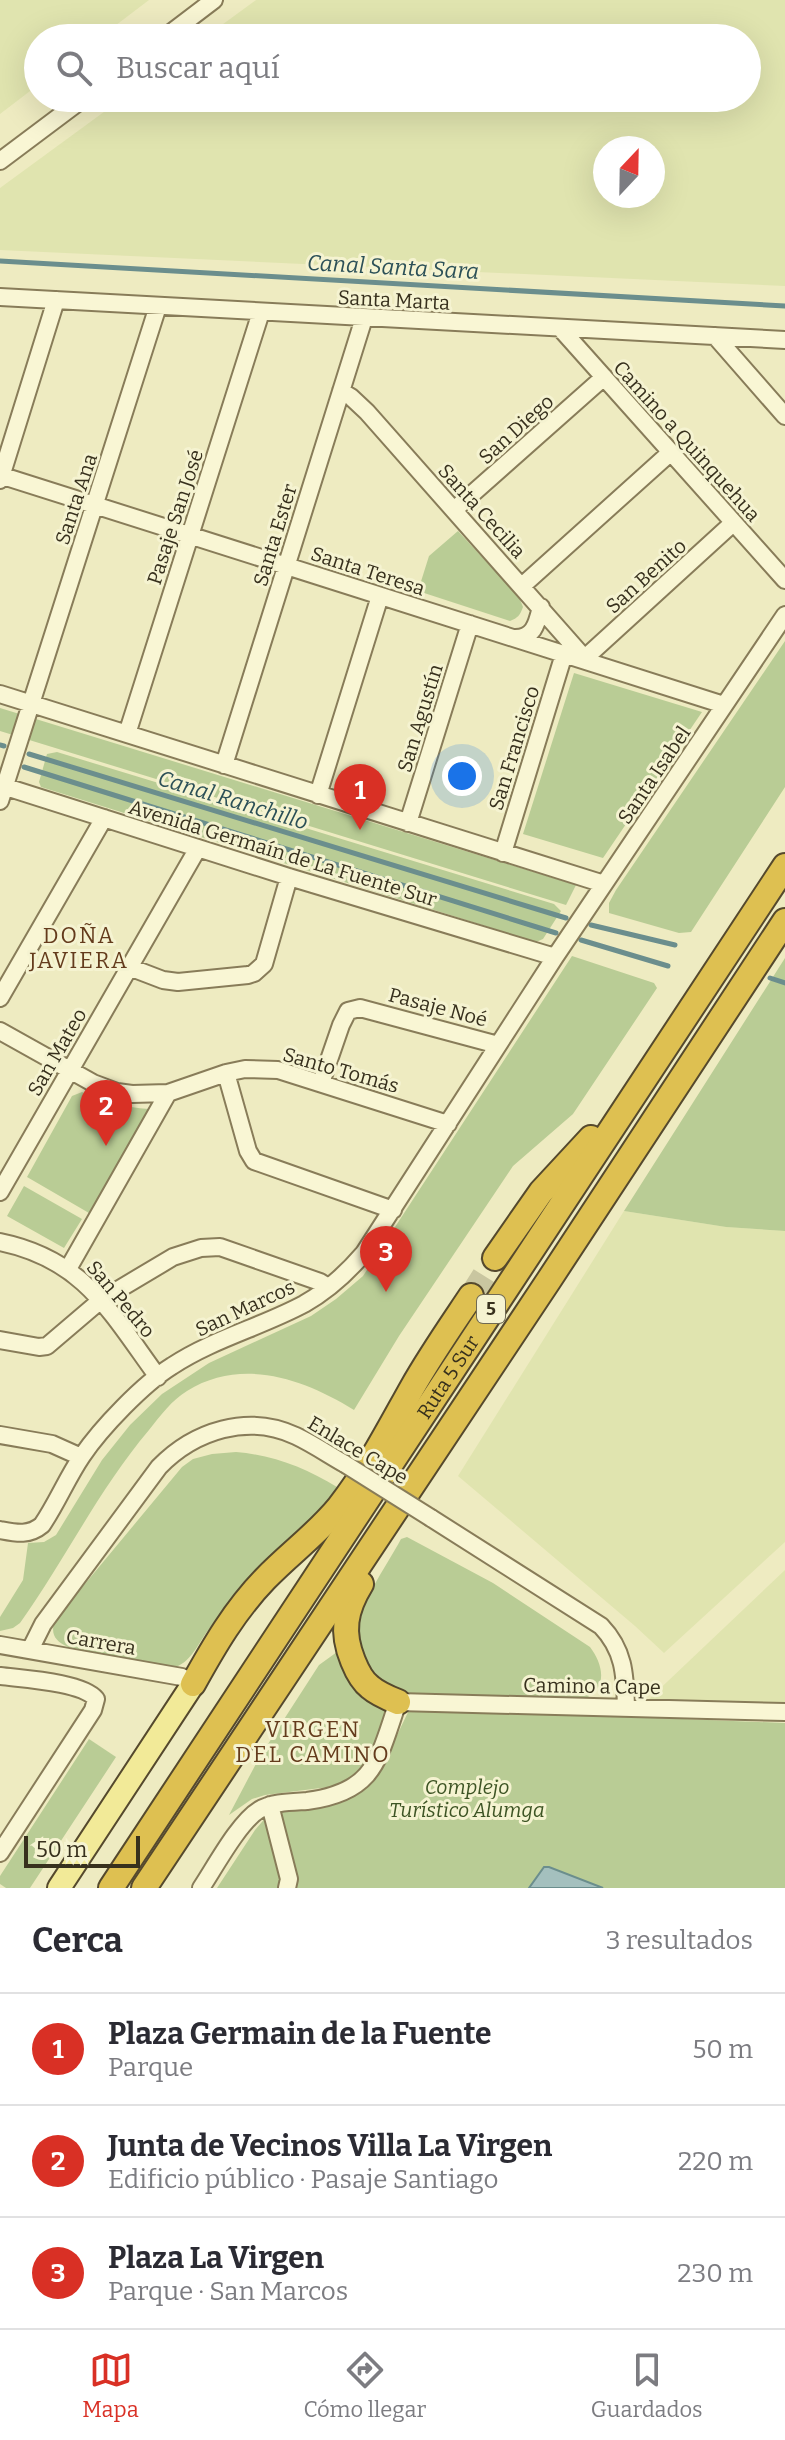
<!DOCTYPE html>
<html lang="es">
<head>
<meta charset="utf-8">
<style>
  :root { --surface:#fff; --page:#f7f7f7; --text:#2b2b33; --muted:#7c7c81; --line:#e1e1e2; --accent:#d93025 }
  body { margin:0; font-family:Bitter,serif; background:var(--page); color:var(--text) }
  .compass { position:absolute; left:593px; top:136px; width:72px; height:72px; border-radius:50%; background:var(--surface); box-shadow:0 8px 32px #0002; rotate:22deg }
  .scale { position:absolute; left:24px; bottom:20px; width:116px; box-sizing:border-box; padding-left:8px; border:4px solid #37301d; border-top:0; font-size:22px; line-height:28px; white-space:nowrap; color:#37301d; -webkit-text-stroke:6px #f5f3d1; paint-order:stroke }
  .you { position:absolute; left:462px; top:776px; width:28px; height:28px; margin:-20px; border:6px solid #fff; border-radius:50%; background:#1a73e8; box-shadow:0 0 0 12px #1a73e833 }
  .badge { display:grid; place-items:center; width:52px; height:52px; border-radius:50%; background:var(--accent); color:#fff; font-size:26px; font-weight:700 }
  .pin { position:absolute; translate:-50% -66px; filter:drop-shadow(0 2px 4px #0008) }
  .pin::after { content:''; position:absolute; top:42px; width:28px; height:24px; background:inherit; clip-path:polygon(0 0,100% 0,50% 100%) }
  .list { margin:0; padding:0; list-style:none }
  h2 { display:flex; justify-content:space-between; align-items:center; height:104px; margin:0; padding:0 32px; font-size:34px }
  h2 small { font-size:26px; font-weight:400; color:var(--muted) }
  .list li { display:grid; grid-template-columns:52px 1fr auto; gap:24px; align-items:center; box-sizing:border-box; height:112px; padding:0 32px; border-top:2px solid var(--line) }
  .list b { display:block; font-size:30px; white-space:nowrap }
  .list p { margin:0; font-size:26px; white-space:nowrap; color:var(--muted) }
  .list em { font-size:26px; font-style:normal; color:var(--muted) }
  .icon { flex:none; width:44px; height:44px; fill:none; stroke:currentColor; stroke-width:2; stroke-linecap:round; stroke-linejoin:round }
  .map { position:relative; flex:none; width:785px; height:1888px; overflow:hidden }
  .search { position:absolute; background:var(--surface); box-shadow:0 8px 32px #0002; left:24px; right:24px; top:24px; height:88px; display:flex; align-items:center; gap:20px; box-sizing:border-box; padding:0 28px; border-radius:44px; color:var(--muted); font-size:30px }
  .sheet { height:440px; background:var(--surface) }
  nav { display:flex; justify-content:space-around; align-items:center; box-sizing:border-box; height:112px; border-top:2px solid var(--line); background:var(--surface); font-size:22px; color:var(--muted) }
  nav a { display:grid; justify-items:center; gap:4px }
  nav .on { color:var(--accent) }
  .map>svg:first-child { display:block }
</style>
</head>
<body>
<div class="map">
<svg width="785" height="1888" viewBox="0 0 785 1888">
  <rect width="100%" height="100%" fill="#eeebc1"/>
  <path fill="#e0e4af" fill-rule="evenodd" d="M 0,0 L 149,0 L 99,38 L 38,38 L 38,85 L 0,114 Z
    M 256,0 L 785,0 L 785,286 L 0,250 L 0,188 L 123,98 L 747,98 L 747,38 L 204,38 ZM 653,148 L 653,196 L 605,196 L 605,148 Z
    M 624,1211 L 726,1227 L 785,1231 L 785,1542 L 664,1653 L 635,1626 L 458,1476 Z
    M 785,1570 L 785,1708 L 649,1699 Z"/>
  <path fill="#b9cc95" d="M 458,531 L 519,597 L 523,607 C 520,615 518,618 510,621 L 418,591 L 429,556 Z
    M 785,641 L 785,787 L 691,932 L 679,933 L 609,913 L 609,903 L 616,890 Z
    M 574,673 L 702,712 L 603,858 L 523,834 Z
    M 0,708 L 576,885 L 566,905 L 0,731 Z
    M 57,752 L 554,904 L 561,911 L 543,939 L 536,942 L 41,787 L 39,782 L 47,754 Z
    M 572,956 L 654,983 L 657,988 L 573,1114 L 513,1166 L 399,1336 L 354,1410 C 304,1379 242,1357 187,1391 C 172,1400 160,1416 149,1430 C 99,1489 65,1560 20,1623 L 13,1628 L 0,1631 L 0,1617 L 23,1580 L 28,1543 L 44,1542 L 56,1535 L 102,1460 L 130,1425 L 162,1394 L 209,1363 L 311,1316 L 336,1299 L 363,1276 Z
    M 785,958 L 785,1231 L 726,1227 L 624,1211 Z
    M 82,1092 C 105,1103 124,1107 149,1109 L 89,1213 L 27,1177 L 72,1096 Z
    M 24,1186 L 82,1219 L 64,1248 L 7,1216 Z
    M 236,1452 C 273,1455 306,1468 337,1487 L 337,1495 C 294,1538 245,1579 209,1629 C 198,1643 191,1664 172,1668 L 68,1647 C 55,1641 50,1634 55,1620 L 182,1467 L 193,1459 L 212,1454 Z
    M 407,1537 L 493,1583 L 590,1647 C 602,1663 609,1686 586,1698 L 400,1693 C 392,1688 380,1683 373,1676 C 334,1632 380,1579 401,1539 Z
    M 337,1652 C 345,1680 358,1702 388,1710 L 364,1767 L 353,1777 L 337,1786 L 265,1795 L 252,1799 L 229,1815 L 259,1758 L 319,1665 Z
    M 410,1708 L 785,1723 L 785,1888 L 217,1888 L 255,1830 L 274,1808 L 353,1797 L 378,1775 Z
    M 89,1739 L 116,1757 L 30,1888 L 6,1888 L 0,1884 L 0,1876 Z"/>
  <path fill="#a4c0be" stroke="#6b8e8d" stroke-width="2" d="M 544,1867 L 549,1867 L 603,1888 L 529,1888 Z"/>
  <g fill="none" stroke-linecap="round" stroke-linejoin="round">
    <path stroke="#6b8e8d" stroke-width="5" d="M 0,261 L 785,306
      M 0,745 L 4,746
      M 29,754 L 566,918
      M 24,767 L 556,933
      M 591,925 L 675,945
      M 581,940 L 668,966
      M 770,978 L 785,983"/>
    <path stroke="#c9c6a0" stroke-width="24" stroke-dasharray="24 12" stroke-linecap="butt" d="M 471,1296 L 495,1258"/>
    <g stroke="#887c59" stroke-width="20">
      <path id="minor" d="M 164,38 L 214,0
        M 0,161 L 84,98
        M 0,297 L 785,340
        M 560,328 L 785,580
        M 715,336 L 785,416
        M 341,391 L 351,397 L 367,412 L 587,661
        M 0,475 L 724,705
        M 0,480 L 56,300
        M 454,510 L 604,377
        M 522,586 L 671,452
        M 514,638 C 534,639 537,623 541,607
        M 585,658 L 733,523
        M 0,694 L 604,884
        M 127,734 L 261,312
        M 224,765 L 364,318
        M 0,785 L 289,877 L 555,957
        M 318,795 L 380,596
        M 0,801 L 158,306
        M 408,823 L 470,624
        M 503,853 L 564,654
        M 129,967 L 163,980 L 178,982 L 248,975 L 254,973 L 264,964 L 289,877
        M 0,998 L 104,818
        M 0,1031 L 93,1083 L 117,1092 L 132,1094 L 168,1093 L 226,1073 L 245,1069 L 278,1070 L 448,1124
        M 226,1073 L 248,1151 L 254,1161 L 393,1210
        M 321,1083 L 341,1025 L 348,1011 L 360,1008 L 498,1045
        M 0,1192 L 198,848
        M 0,1242 C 84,1259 111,1313 158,1377
        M 68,1269 L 168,1093
        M 0,1340 L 39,1347 L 47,1346 L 101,1300 L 173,1257 L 201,1248 L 220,1247 L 320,1282 L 328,1287
        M 0,1435 L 52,1444 L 81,1457
        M 431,1518 L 601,1626 C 624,1650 625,1674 626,1706
        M 0,1530 C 16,1533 29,1536 42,1525 C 57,1503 67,1478 82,1456 C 101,1428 143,1384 172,1366 C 213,1339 261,1327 304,1304 C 327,1291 347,1273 364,1253 L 555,957 L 785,615
        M 0,1645 L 182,1677 L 193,1684
        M 30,1650 L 43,1624 L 159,1467 C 194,1431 248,1413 296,1436 C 313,1444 329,1455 345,1464
        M 0,1676 C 23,1679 82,1682 96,1699 L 93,1710 L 0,1853
        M 270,1805 L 289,1879 L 287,1888
        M 201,1888 C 215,1867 239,1822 259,1810 C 272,1802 292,1802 307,1801 C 376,1792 378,1759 398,1702 L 785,1712"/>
    </g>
    <g stroke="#55492d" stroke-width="26">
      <path id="major" d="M 59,1888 L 193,1684"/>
    </g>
    <g stroke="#55492d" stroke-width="28">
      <g id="highway">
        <path d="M 495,1258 L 541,1192 L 591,1138"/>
        <path d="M 361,1584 C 345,1610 341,1632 353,1661 C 357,1671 362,1681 370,1687 C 378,1694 388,1698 398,1702"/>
        <path d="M 193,1684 C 214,1646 235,1610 265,1579 C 289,1554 317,1534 339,1507 C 368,1470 389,1429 412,1388 C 430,1356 451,1326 471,1296"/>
        <path id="s1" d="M 111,1888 L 785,866"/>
        <path d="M 144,1888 L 549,1280 L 785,921"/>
      </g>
    </g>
    <use href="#minor" stroke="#f9f6d4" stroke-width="16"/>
    <use href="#major" stroke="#f2ea98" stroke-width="22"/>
    <use href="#highway" stroke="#dec051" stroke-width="24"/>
    <g stroke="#887c59" stroke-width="20" stroke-linecap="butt">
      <path id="minor-bridge" d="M 345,1464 L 431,1518"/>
    </g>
    <use href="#minor-bridge" stroke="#f9f6d4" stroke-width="16"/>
  </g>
  <g text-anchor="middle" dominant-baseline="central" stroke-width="6" stroke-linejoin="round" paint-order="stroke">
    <rect fill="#f5f3d1" stroke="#706a53" stroke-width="2" x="477" y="1295" width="28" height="28" rx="6"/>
    <g font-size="18" font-weight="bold" fill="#37301d">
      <text x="491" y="1309">5</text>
    </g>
    <g font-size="20" fill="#37301d" stroke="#f5f3d1">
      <text transform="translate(394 300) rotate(3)">Santa Marta</text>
      <text transform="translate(516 429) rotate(-42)">San Diego</text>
      <text transform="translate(687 441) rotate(48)">Camino a Quinquehua</text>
      <text transform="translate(76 499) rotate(-72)">Santa Ana</text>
      <text transform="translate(482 511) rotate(48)">Santa Cecilia</text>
      <text transform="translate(175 517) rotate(-72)">Pasaje San José</text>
      <text transform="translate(275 535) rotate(-73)">Santa Ester</text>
      <text transform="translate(368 571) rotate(18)">Santa Teresa</text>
      <text transform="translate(646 576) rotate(-42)">San Benito</text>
      <text transform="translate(420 718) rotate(-73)">San Agustín</text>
      <text transform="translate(514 748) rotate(-73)">San Francisco</text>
      <text transform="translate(654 775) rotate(-56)">Santa Isabel</text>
      <text transform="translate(283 853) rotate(17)">Avenida Germaín de La Fuente Sur</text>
      <text transform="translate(438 1007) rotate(15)">Pasaje Noé</text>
      <text transform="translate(57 1052) rotate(-60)">San Mateo</text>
      <text transform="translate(341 1070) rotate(16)">Santo Tomás</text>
      <text transform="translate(121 1299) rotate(50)">San Pedro</text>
      <text transform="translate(245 1308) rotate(-25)">San Marcos</text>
      <text stroke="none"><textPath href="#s1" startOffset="612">Ruta 5 Sur</textPath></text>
      <text transform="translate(358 1450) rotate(31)">Enlace Cape</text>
      <text transform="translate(101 1642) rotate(10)">Carrera</text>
      <text transform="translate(592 1686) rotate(1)">Camino a Cape</text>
    </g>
    <g font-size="20" font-style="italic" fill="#3d5424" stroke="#f5f3d1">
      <text x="467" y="1787">Complejo<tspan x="467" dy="23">Turístico Alumga</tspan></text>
    </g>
    <g font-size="22" font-style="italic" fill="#2c5057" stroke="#f5f3d1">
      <text transform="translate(393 267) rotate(3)">Canal Santa Sara</text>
      <text transform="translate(233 800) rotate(17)">Canal Ranchillo</text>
    </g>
    <g font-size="22" letter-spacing="2" fill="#643b1c" stroke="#f5f3d1">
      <text x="79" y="935">DOÑA<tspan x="79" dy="25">JAVIERA</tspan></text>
      <text x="313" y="1729">VIRGEN<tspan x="313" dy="25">DEL CAMINO</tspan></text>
    </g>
  </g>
</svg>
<svg class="compass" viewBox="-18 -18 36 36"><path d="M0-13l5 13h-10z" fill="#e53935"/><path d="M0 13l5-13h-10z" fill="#7c7c81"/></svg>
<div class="scale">50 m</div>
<div class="you"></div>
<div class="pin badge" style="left:360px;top:830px">1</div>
<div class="pin badge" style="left:106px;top:1146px">2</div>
<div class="pin badge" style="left:386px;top:1292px">3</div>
<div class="search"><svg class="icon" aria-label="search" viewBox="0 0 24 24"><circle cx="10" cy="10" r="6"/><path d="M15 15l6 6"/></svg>Buscar aquí</div>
</div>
<section class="sheet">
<h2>Cerca<small>3 resultados</small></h2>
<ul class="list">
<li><span class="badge">1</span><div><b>Plaza Germain de la Fuente</b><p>Parque</p></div><em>50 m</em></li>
<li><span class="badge">2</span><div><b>Junta de Vecinos Villa La Virgen</b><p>Edificio público · Pasaje Santiago</p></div><em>220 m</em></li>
<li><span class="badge">3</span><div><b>Plaza La Virgen</b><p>Parque · San Marcos</p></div><em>230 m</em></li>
</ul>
</section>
<nav>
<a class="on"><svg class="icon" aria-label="map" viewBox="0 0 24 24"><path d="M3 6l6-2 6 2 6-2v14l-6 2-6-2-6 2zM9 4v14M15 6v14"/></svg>Mapa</a>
<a><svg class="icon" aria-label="directions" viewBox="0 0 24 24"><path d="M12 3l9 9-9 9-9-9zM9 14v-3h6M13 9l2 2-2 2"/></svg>Cómo llegar</a>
<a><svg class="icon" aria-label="saved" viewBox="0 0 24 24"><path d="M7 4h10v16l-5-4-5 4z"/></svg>Guardados</a>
</nav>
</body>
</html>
